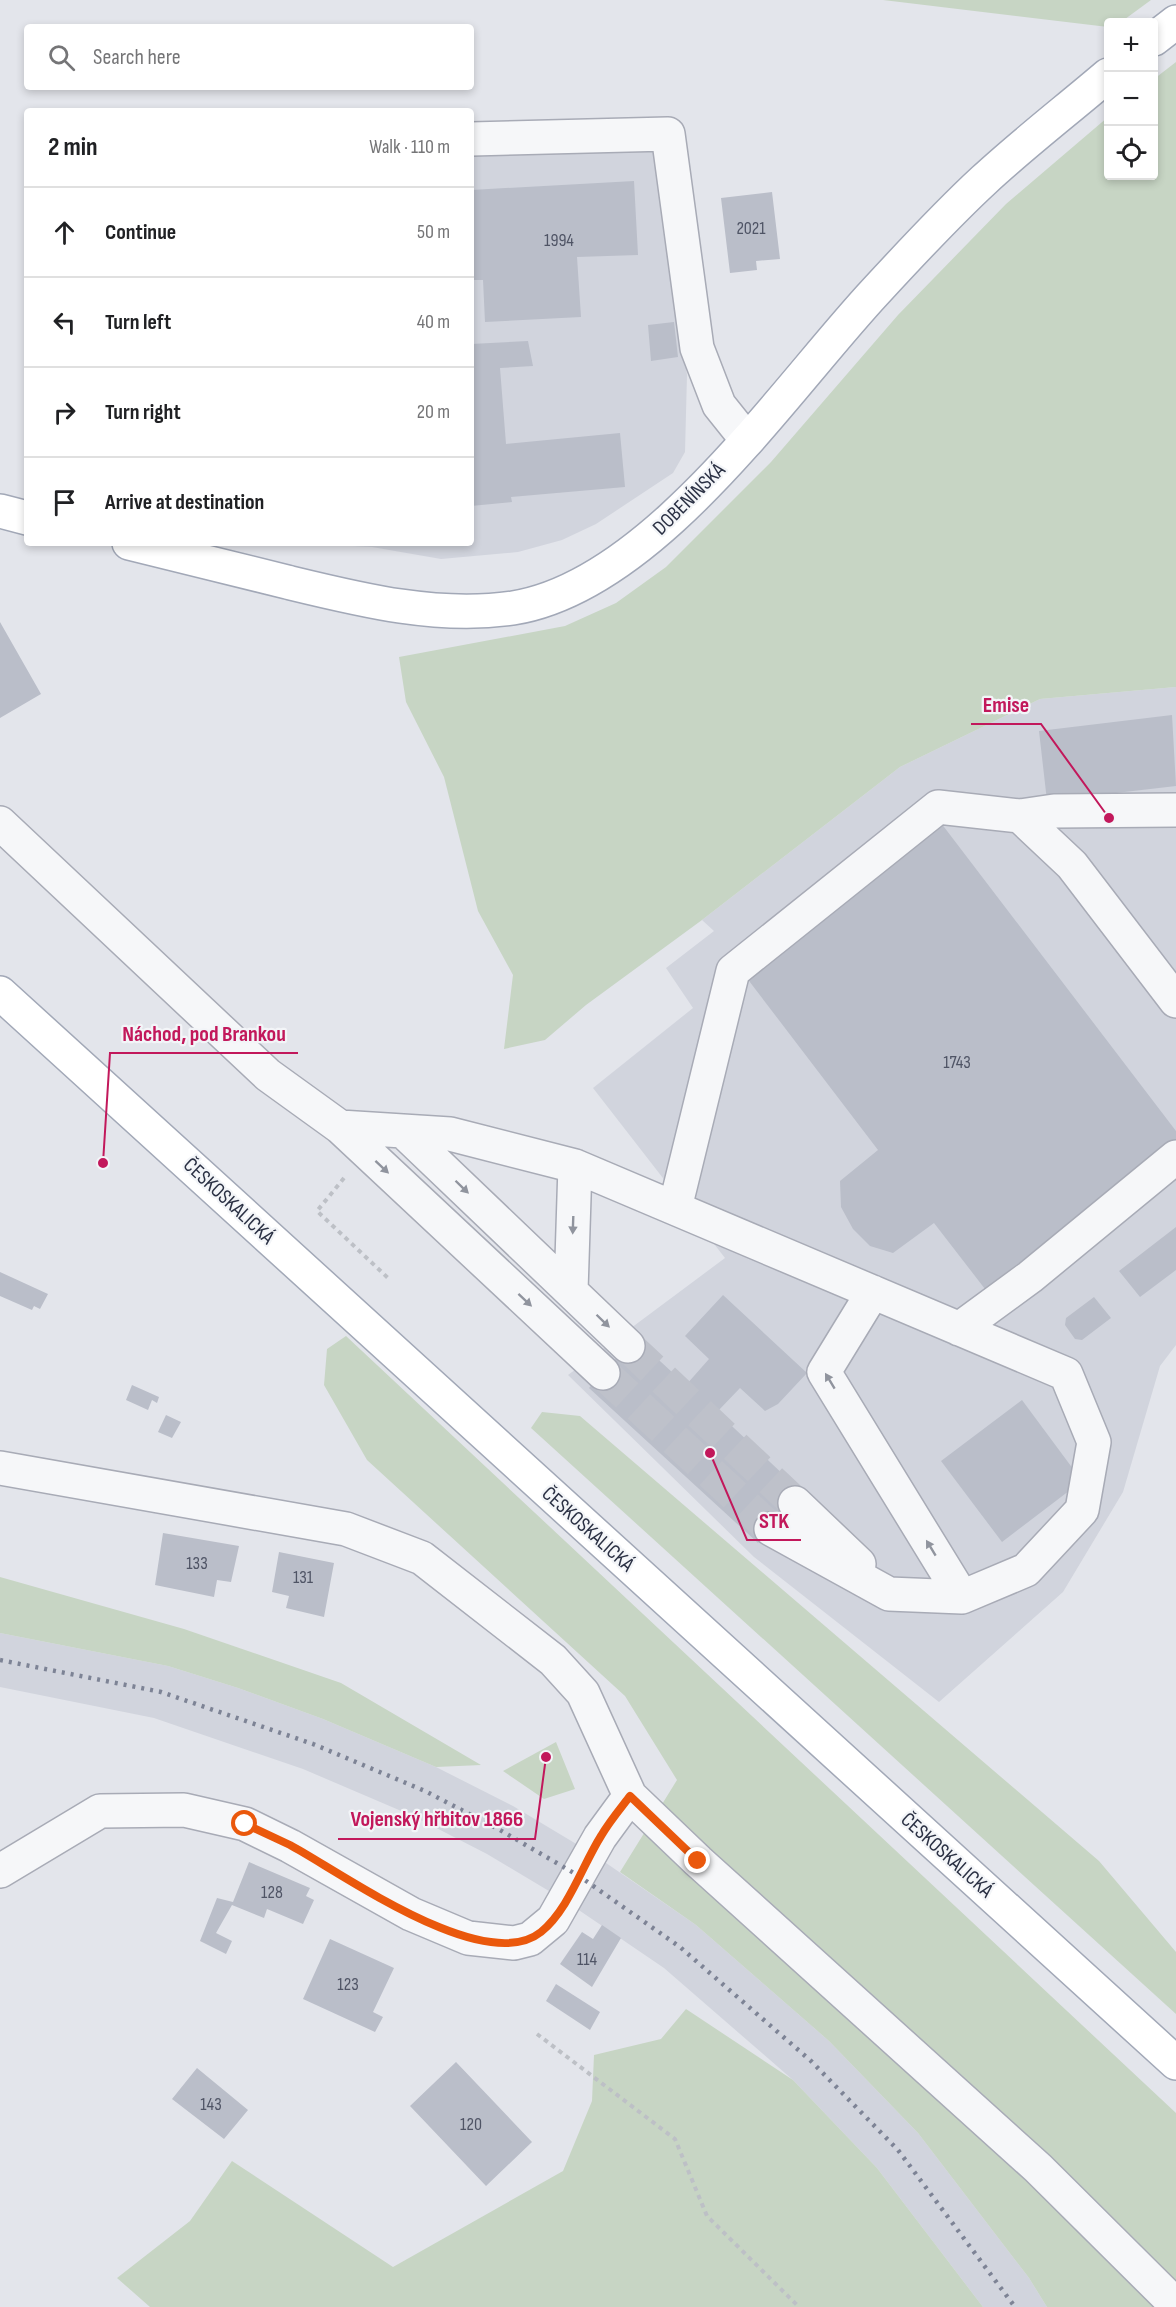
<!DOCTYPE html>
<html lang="en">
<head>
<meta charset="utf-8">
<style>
  :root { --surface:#fff; --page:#f6f6f6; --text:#202124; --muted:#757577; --line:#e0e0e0 }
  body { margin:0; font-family:"Sofia Sans Condensed",sans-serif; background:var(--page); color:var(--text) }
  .controls { position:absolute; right:18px; top:18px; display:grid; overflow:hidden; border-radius:6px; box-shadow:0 3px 9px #0003 }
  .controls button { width:54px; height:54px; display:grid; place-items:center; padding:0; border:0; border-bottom:2px solid var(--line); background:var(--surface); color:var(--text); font:30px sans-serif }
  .stop { position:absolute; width:18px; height:18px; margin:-14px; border:4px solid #ea580c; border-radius:50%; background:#fff }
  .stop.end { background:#ea580c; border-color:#fff; box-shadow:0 2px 6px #0008 }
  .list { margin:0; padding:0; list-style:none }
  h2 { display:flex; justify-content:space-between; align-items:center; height:78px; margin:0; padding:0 24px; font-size:26px }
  h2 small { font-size:20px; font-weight:400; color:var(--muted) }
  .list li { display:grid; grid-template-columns:39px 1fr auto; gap:18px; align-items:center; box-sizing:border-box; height:90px; padding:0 24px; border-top:2px solid var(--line) }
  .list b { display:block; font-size:22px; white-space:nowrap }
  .list em { font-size:20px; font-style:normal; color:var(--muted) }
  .icon { flex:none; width:33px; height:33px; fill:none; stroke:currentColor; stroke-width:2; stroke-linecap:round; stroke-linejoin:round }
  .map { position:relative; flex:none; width:1176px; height:2307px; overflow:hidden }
  .search { position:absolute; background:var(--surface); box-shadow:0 3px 9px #0003; left:24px; top:24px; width:450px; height:66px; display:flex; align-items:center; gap:15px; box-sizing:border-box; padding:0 21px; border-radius:6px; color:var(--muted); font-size:22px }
  .panel { position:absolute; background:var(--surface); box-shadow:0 3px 9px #0003; left:24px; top:108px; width:450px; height:438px; border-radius:6px }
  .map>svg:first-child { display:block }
</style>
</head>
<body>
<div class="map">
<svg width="1176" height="2307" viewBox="0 0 1176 2307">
  <rect width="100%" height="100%" fill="#e3e5eb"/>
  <path fill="#d1d4dd" d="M 656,145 L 687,375 L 685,452 L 673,473 L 596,524 L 562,540 L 518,552 L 441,559 L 372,547 L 294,543 L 471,543 L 471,151 Z
    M 1176,687 L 1176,1345 L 1160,1366 L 1123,1492 L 1063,1592 L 939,1702 L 754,1557 L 568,1375 L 725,1258 L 593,1088 L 693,1008 L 666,968 L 714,931 L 702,920 L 900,767 L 1040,699 Z
    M 0,1633 L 168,1666 L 238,1688 L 323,1719 L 436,1767 L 513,1806 L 593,1854 L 696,1925 L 829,2041 L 918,2133 L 1029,2278 L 1047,2307 L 983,2307 L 877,2168 L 793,2080 L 664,1968 L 564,1900 L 487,1854 L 413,1816 L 303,1769 L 154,1718 L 0,1687 Z"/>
  <path fill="#c7d5c4" d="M 883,0 L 1151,0 L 1121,22 L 1108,22 L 1108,27 Z
    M 1176,62 L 1176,687 L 1040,699 L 900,767 L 702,920 L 586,1005 L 545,1040 L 504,1049 L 513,975 L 478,911 L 444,777 L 406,702 L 399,657 L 565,626 L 616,603 L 666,567 L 771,462 L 898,315 L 1006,204 L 1108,117 L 1108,176 L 1154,176 L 1154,79 Z
    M 346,1336 L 1176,2113 L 1176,2307 L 1047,2307 L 1029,2278 L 918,2133 L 829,2041 L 696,1925 L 620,1872 L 677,1780 L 625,1696 L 367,1460 L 324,1385 L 327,1349 Z
    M 542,1412 L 580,1416 L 1099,1861 L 1176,1952 L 1176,2014 L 531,1428 Z
    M 0,1577 L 184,1629 L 341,1683 L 481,1765 L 436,1767 L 323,1719 L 238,1688 L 168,1666 L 0,1633 Z
    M 556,1742 L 575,1789 L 544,1799 L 503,1771 Z
    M 686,2009 L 793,2080 L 877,2168 L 983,2307 L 150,2307 L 117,2278 L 190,2221 L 232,2161 L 393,2267 L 563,2171 L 592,2101 L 594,2055 L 661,2039 Z"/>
  <path fill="#babec9" d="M 634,181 L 638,255 L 577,257 L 581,317 L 485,322 L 483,280 L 471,280 L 471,190 Z
    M 772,192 L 780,259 L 756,261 L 757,270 L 730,273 L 721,198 Z
    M 674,322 L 678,357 L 651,361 L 648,325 Z
    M 528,341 L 533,366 L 500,368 L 506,444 L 620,433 L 625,487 L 511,497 L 512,502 L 471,506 L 471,344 Z
    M 0,622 L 41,694 L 0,718 Z
    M 1172,715 L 1176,786 L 1047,801 L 1039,731 Z
    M 941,823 L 1176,1131 L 1176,1142 L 985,1289 L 934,1223 L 893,1253 L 870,1246 L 853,1229 L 841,1207 L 840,1181 L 878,1150 L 743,973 Z
    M 1176,1227 L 1176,1270 L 1140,1297 L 1119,1271 Z
    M 0,1272 L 48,1294 L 40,1309 L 34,1306 L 32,1310 L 0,1296 Z
    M 723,1295 L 807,1373 L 778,1404 L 765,1411 L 740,1388 L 717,1412 L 804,1494 L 758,1543 L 589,1388 L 635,1338 L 686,1385 L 709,1359 L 685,1336 Z
    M 1094,1297 L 1111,1318 L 1082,1340 L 1075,1339 L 1065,1325 L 1066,1318 Z
    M 132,1385 L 159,1397 L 157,1403 L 152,1400 L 148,1410 L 126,1400 Z
    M 1022,1400 L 1082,1481 L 1002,1542 L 941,1461 Z
    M 166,1415 L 181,1422 L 172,1438 L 158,1432 Z
    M 163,1533 L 239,1546 L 231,1582 L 217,1580 L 214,1597 L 155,1585 Z
    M 279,1552 L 334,1563 L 324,1617 L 286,1608 L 289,1596 L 272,1592 Z
    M 249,1862 L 310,1888 L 306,1896 L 314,1900 L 303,1924 L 267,1909 L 264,1918 L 232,1905 L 216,1933 L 232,1941 L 226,1954 L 200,1941 L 217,1898 L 233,1902 Z
    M 602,1925 L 621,1938 L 592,1987 L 560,1964 L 582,1932 L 593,1939 Z
    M 330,1939 L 394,1968 L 373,2012 L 383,2017 L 375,2032 L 303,1999 Z
    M 556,1984 L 600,2012 L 590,2030 L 546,2001 Z
    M 456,2062 L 532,2142 L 486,2186 L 410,2106 Z
    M 197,2068 L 248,2110 L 224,2139 L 172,2099 Z"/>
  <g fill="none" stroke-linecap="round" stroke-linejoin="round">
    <path stroke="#bec1ca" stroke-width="33" stroke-dasharray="33 16" stroke-linecap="butt" d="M 628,1346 L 795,1503
      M 603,1373 L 771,1529"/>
    <g stroke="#a8abb6" stroke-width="36">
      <path id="minor" d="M 471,139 L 668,134 L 697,348 L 719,405 L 747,440
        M 1020,816 L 1054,811 L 1176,810
        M 0,823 L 268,1075 L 340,1127 L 603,1373
        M 340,1127 L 450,1134 L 575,1166 L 1066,1374 L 1094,1442 L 1082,1510 L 1026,1570 L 962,1597 L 889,1594 L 771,1529
        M 404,1132 L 628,1346
        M 675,1208 L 733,971 L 938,807 L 1020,816 L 1072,865 L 1176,1001
        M 571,1291 L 575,1166
        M 873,1292 L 824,1372 L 962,1597
        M 959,1329 L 1030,1277 L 1176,1157
        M 0,1468 L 346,1529 L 422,1558 L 553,1660 L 583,1693 L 630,1796 L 698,1861 L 1038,2168 L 1176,2305
        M 795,1503 L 859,1564
        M 0,1871 L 100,1811 L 184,1810 L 245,1824 L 290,1846 L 411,1914 L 468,1938 L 514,1943 L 530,1939 L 553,1920 L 600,1837 L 630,1796"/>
    </g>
    <g stroke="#a2a8b7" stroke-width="36">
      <path id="major" d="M 1154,39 L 1176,22
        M 0,511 L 27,518
        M 129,543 C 182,556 234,569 287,582 C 361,600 437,619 513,608 C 653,586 783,391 875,292 C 910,254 946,215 984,180 C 1024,143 1067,110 1108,75
        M 0,993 L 1176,2063"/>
    </g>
    <path stroke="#bdc0c6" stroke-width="4" stroke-dasharray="4.5 4.5" stroke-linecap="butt" d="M 344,1178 L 317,1211 L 388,1278
      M 537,2034 L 675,2139 L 707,2216 L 799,2307"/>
    <use href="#minor" stroke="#f6f7f9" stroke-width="33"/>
    <use href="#major" stroke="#fff" stroke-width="33"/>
    <path stroke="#7d8395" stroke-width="4.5" stroke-dasharray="3 6" stroke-linecap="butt" d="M 0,1660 L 161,1692 L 313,1744 L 425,1791 L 500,1830 L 579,1876 L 680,1947 L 811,2061 L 898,2150 L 1015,2307"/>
  </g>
  <defs><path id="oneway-solid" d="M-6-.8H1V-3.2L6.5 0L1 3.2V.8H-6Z" transform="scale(1.5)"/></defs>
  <g fill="#90949e">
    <use href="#oneway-solid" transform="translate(382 1167) rotate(43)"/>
    <use href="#oneway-solid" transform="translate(462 1187) rotate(44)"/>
    <use href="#oneway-solid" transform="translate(573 1225) rotate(92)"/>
    <use href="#oneway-solid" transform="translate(525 1300) rotate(43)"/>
    <use href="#oneway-solid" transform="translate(603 1321) rotate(44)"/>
    <use href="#oneway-solid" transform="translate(830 1381) rotate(-121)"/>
    <use href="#oneway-solid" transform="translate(931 1548) rotate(-121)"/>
  </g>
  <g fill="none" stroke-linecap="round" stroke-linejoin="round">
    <path stroke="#ea580c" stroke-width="8" d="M 245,1824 C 260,1831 275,1838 290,1845 C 342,1873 485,1977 541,1932 C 569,1909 582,1866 601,1836 C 609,1822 620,1809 630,1796 L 698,1861"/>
  </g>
  <g text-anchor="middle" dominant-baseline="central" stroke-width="4.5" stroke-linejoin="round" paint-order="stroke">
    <g font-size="18" fill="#4f5465">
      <text x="751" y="228">2021</text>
      <text x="559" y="240">1994</text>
      <text x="957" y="1062">1743</text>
      <text x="197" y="1563">133</text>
      <text x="303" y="1577">131</text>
      <text x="272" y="1892">128</text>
      <text x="587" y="1959">114</text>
      <text x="348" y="1984">123</text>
      <text x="211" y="2104">143</text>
      <text x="471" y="2124">120</text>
    </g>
    <g font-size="21" fill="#2b3144" stroke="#f3f5f8">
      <text transform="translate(689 499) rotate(-45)">DOBENÍNSKÁ</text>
      <text transform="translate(229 1201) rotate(43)">ČESKOSKALICKÁ</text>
      <text transform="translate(588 1529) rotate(42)">ČESKOSKALICKÁ</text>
      <text transform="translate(947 1855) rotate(42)">ČESKOSKALICKÁ</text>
    </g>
  </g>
  <path fill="none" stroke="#c2185b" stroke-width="2" d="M1109 818L1041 724H971M103 1163L110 1053H298M710 1453L747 1540H801M546 1757L535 1839H338"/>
  <g fill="#c2185b" stroke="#f3f5f8" stroke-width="2">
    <circle cx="1109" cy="818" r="6"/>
    <circle cx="103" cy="1163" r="6"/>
    <circle cx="710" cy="1453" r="6"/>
    <circle cx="546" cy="1757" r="6"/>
  </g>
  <g font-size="22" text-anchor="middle" font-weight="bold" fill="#c2185b" stroke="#f3f5f8" stroke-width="4.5" stroke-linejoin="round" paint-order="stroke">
    <text x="1006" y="712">Emise</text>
    <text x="204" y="1041">Náchod, pod Brankou</text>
    <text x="774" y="1528">STK</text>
    <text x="437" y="1826">Vojenský hřbitov 1866</text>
  </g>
</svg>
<div class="controls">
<button>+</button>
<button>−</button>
<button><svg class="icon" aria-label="locate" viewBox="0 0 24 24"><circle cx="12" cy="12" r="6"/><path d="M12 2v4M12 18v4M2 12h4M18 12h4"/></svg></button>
</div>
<div class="stop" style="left:245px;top:1824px"></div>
<div class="stop end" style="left:698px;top:1861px"></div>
<div class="search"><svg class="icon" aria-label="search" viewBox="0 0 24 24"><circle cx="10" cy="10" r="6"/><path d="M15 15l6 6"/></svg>Search here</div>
<section class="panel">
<h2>2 min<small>Walk · 110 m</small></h2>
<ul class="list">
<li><svg class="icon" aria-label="ahead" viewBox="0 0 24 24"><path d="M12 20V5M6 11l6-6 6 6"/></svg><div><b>Continue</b></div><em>50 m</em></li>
<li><svg class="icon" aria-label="left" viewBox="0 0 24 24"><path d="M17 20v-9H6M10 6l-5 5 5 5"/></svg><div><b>Turn left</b></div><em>40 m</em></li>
<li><svg class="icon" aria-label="right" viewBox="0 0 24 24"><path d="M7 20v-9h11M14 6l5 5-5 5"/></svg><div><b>Turn right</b></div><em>20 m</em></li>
<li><svg class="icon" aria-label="arrive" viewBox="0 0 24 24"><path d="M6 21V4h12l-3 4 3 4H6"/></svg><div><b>Arrive at destination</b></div></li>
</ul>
</section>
</div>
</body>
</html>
